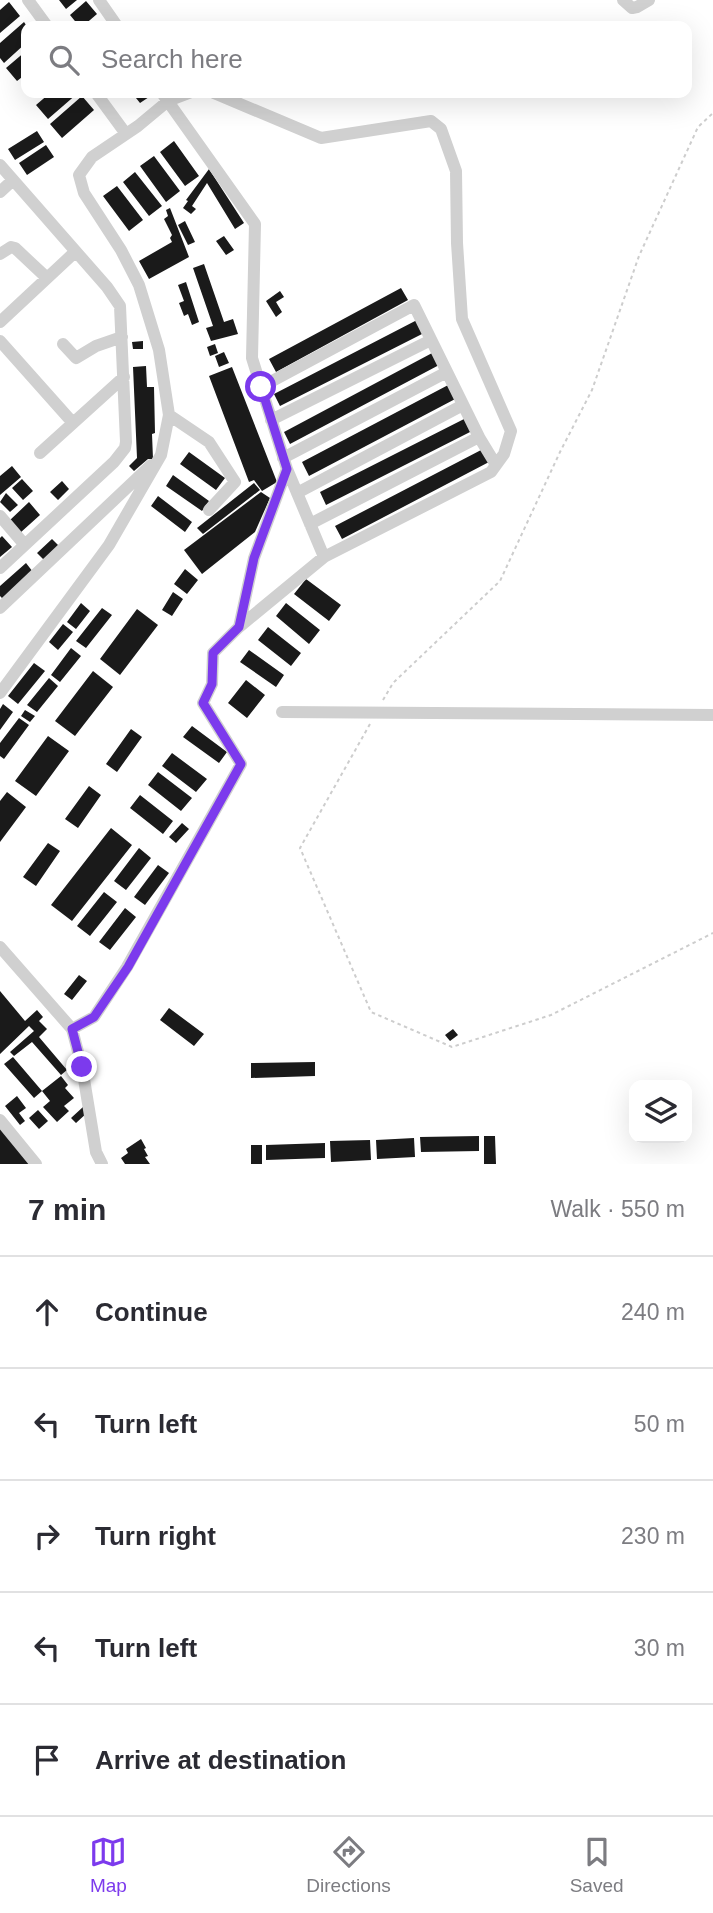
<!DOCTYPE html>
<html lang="en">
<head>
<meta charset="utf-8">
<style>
  :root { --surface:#fff; --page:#f2f2f3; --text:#2b2b33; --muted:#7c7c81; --line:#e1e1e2; --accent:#7c3aed }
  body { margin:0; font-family:Arial,sans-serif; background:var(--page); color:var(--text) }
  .controls { position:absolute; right:21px; bottom:21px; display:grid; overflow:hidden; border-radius:14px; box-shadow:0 7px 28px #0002 }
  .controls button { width:63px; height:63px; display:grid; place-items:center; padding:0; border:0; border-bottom:2px solid var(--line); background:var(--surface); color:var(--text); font:35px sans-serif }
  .stop { position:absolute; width:21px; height:21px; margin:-16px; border:5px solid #7c3aed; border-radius:50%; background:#fff }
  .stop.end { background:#7c3aed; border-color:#fff; box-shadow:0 2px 7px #0008 }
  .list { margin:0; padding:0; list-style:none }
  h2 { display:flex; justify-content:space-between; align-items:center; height:91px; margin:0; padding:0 28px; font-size:30px }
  h2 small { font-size:23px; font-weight:400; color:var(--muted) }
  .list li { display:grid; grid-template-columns:46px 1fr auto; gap:21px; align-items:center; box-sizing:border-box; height:112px; padding:0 28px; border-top:2px solid var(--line) }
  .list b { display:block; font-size:26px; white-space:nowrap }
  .list em { font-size:23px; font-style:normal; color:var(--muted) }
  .icon { flex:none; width:38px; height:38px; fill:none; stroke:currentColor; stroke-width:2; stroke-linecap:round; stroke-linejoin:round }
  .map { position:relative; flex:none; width:713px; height:1164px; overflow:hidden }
  .search { position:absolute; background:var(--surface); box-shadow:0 7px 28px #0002; left:21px; right:21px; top:21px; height:77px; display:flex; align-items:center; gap:18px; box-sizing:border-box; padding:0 24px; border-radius:14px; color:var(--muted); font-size:26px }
  .sheet { height:651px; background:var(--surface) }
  nav { display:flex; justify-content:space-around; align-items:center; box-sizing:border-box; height:98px; border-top:2px solid var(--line); background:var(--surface); font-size:19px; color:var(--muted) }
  nav a { display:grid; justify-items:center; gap:4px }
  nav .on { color:var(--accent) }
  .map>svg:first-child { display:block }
</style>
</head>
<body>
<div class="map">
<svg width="713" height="1164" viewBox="0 0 713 1164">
  <rect width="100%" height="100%" fill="#fff"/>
  <path fill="#1a1a1a" d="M 59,0 L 77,0 L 66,9 Z
    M 86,1 L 97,14 L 83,26 L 79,26 L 70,15 Z
    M 9,2 L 20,16 L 0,33 L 0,10 Z
    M 24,22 L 26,25 L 26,43 L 4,63 L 0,58 L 0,43 Z
    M 26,51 L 26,74 L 17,81 L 6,68 Z
    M 50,93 L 78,93 L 48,119 L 36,105 Z
    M 132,93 L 155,93 L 140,103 Z
    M 82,96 L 94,110 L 62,138 L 50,124 Z
    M 37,131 L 44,142 L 15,160 L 8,149 Z
    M 174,141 L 199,176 L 185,186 L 160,152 Z
    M 46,145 L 54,157 L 27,175 L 19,163 Z
    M 154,156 L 180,191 L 166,202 L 140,166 Z
    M 209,169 L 244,223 L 235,229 L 207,183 L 192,206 L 196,209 L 191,214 L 183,208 L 188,201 L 186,200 Z
    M 135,172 L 162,206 L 149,216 L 123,182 Z
    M 117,186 L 143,220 L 129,231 L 103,196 Z
    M 170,208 L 189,257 L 149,279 L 139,261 L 172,242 L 170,238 L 172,235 L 164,219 L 168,216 L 166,210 Z
    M 185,221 L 195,242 L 188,245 L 178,225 Z
    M 224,236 L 234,250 L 226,255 L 216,241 Z
    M 204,264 L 224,322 L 233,319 L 238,334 L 211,341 L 206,328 L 213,326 L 193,268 Z
    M 186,282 L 199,322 L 192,325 L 188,314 L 184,316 L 179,303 L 184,301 L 178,285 Z
    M 401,288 L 408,300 L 276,372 L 269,359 Z
    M 280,291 L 284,297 L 276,302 L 282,312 L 276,317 L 266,301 Z
    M 417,320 L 424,333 L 280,406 L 274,394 Z
    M 143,341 L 143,349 L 133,349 L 132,342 Z
    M 215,344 L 218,353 L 210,356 L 207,347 Z
    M 224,352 L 229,363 L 219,367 L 215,356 Z
    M 434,352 L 441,364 L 290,444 L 284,432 Z
    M 146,366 L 147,387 L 154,387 L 155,433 L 152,434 L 153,459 L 148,459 L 134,471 L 129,466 L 137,458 L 133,367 Z
    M 232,367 L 277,482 L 262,491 L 254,480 L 249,482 L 209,376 Z
    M 452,383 L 459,397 L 309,476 L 302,462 Z
    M 468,417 L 474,430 L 326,505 L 320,492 Z
    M 483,449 L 489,462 L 342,539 L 335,526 Z
    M 189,452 L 225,478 L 216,490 L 180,464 Z
    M 12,466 L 21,477 L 0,495 L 0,476 Z
    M 173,475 L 209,501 L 202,511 L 166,486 Z
    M 22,479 L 33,491 L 23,500 L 12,488 Z
    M 62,481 L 69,489 L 58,500 L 50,492 Z
    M 254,483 L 260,490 L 203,534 L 197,528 Z
    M 261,492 L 270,498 L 255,532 L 202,574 L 184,550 Z
    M 6,493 L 18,505 L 10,512 L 0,502 Z
    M 158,496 L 192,522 L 185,532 L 151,506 Z
    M 29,502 L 40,515 L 20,533 L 9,521 Z
    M 2,536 L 12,547 L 0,557 L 0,538 Z
    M 52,539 L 60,547 L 45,561 L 37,553 Z
    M 26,563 L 33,572 L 3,599 L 0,596 L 0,586 Z
    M 185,569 L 198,580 L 187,594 L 174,584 Z
    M 306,579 L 341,605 L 329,621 L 294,594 Z
    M 173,592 L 183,599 L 172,616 L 162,610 Z
    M 81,603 L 90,611 L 76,629 L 67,622 Z
    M 286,603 L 320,630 L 309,644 L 276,616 Z
    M 102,608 L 112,615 L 86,648 L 76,641 Z
    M 137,609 L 158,625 L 120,675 L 100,659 Z
    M 63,624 L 73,632 L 58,650 L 49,642 Z
    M 268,627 L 301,653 L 291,666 L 258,640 Z
    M 71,648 L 81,656 L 60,682 L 51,675 Z
    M 249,650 L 284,675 L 276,687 L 240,662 Z
    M 34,663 L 45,671 L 18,704 L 8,696 Z
    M 93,671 L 113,687 L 75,736 L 55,721 Z
    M 49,678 L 58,686 L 37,712 L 27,705 Z
    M 246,680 L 265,695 L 247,718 L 228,703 Z
    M 3,704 L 13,712 L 0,730 L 0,709 Z
    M 25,710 L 35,716 L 30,722 L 21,716 Z
    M 19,718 L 29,725 L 4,759 L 0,756 L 0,743 Z
    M 192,726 L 227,752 L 219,763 L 183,737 Z
    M 131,729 L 142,737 L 117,772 L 106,764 Z
    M 48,736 L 69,751 L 36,796 L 15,781 Z
    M 172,753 L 207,779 L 196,792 L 162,766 Z
    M 158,772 L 192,798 L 181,811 L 148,785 Z
    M 89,786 L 101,795 L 78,828 L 65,819 Z
    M 7,792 L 26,807 L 0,842 L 0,801 Z
    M 140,795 L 173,821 L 163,834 L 130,808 Z
    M 182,823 L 189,829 L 176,843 L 169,837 Z
    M 111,828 L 132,845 L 72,921 L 51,905 Z
    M 48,843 L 60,851 L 36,886 L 23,877 Z
    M 139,848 L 151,858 L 126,890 L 114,881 Z
    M 158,865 L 169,873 L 145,905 L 134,897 Z
    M 104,892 L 117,902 L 90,936 L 77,926 Z
    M 125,908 L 136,917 L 110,950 L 99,942 Z
    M 79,975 L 87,981 L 72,1000 L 64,994 Z
    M 0,991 L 25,1021 L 37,1010 L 43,1017 L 39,1021 L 47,1029 L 39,1037 L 67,1070 L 61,1075 L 32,1042 L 14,1056 L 10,1052 L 34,1031 L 29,1026 L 0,1054 Z
    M 169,1008 L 204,1034 L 194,1046 L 160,1020 Z
    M 453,1029 L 458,1035 L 450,1041 L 445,1035 Z
    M 13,1057 L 42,1091 L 34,1098 L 4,1064 Z
    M 315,1062 L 315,1076 L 251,1078 L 251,1063 Z
    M 61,1076 L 68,1085 L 65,1088 L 74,1098 L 64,1106 L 69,1111 L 57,1122 L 43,1107 L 50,1101 L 42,1091 Z
    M 17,1096 L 26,1108 L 19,1113 L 25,1121 L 20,1125 L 5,1106 Z
    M 83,1107 L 88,1112 L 76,1123 L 71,1118 Z
    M 38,1110 L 48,1121 L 39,1129 L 29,1118 Z
    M 0,1123 L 33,1164 L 0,1164 Z
    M 479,1136 L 479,1151 L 421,1152 L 420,1137 Z
    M 484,1136 L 495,1136 L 496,1164 L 484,1164 Z
    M 414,1138 L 415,1157 L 377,1159 L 376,1140 Z
    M 141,1139 L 146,1148 L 144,1149 L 148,1156 L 145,1157 L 150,1164 L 125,1164 L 121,1158 L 128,1153 L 126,1149 Z
    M 370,1140 L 371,1160 L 331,1162 L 330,1141 Z
    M 325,1143 L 325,1158 L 266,1160 L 266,1145 Z
    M 251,1145 L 262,1145 L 262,1164 L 251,1164 Z"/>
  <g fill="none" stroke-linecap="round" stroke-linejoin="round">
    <path stroke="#cdcdcd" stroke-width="2" stroke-dasharray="3.5 3.5" stroke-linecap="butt" d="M 383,700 L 393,683 L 500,581 L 560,452 L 592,390 L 639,256 L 698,127 L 713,113
      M 370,724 L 300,848 L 371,1012 L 452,1047 L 551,1015 L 713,933"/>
    <path stroke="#d0d0d0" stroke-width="12" d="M 28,0 L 47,26
      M 99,0 L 117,26
      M 623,0 L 632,8 L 637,7 L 649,0
      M 96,93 L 126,134
      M 162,93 L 255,224 L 252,358 L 287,469 L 254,558 L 239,627
      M 0,165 L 107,287 L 120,306 L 126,442 L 125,448 L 114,462 L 0,568
      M 0,192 L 13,180
      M 0,254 L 11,247 L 15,248 L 47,278
      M 0,322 L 75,252
      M 0,341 L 73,423
      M 63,344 L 76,358 L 96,346 L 122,337
      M 261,387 L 414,305 L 479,437
      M 169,415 L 209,442 L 235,482 L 209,510
      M 271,420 L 431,340
      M 40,453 L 124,377
      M 283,458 L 447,372
      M 287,469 L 324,557
      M 297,493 L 463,405
      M 0,516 L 24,544
      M 310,524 L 479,437 L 496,465
      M 0,608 L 151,465
      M 0,693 L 109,545 L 161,455 L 169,415 L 159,350 L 139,285 L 121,250 L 84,193 L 79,175 L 92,157 L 138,126 L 168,101 L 189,93
      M 282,712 L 713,715
      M 0,947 L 72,1029 L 82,1067 L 96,1152 L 102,1164
      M 72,1029 L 94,1017 L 127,967 L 241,764 L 203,703 L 212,684 L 213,653 L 239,627 L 324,557 L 491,472 L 504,454 L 511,431 L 462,319 L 457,243 L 456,171 L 441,129 L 431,121 L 321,138 L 214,93
      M 0,1120 L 36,1164"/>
  </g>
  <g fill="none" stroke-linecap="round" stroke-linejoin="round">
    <path stroke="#7c3aed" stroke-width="9" d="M 82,1067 L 72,1029 L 94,1017 L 128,967 L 241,764 L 203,703 L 212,684 L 213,653 L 239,627 L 254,558 L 287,469 L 261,387"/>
  </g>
</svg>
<div class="controls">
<button><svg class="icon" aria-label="layers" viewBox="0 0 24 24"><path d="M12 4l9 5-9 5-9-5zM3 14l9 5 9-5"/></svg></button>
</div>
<div class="stop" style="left:261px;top:387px"></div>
<div class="stop end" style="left:82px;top:1067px"></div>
<div class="search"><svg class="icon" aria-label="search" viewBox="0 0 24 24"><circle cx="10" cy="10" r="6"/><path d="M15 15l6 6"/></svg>Search here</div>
</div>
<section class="sheet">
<h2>7 min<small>Walk · 550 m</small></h2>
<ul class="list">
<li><svg class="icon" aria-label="ahead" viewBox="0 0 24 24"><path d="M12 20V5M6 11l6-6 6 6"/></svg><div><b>Continue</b></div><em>240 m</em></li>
<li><svg class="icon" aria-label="left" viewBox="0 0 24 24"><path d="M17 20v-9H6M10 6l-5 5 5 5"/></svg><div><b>Turn left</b></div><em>50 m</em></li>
<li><svg class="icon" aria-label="right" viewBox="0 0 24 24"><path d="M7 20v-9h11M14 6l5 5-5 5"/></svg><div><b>Turn right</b></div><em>230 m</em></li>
<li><svg class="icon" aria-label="left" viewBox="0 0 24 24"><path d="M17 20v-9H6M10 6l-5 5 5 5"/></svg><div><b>Turn left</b></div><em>30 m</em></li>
<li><svg class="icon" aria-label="arrive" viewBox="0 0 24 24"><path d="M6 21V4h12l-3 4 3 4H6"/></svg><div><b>Arrive at destination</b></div></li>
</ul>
</section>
<nav>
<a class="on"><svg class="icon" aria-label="map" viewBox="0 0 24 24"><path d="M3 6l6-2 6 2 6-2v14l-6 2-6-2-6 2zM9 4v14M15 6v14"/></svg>Map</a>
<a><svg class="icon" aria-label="directions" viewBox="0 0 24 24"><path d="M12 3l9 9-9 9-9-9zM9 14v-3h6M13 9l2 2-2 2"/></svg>Directions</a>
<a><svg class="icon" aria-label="saved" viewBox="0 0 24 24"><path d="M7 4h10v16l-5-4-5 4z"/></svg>Saved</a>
</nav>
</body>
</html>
